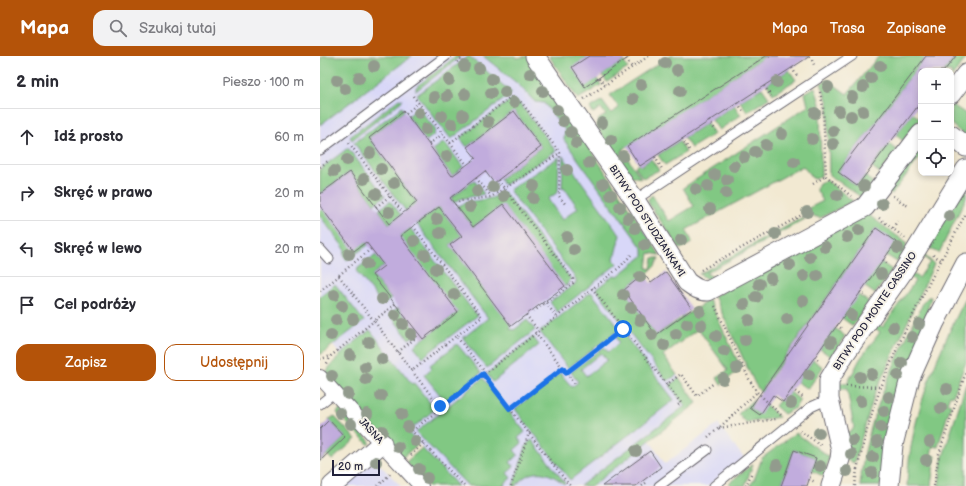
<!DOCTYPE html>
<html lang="pl">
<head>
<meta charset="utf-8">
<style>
  :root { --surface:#fff; --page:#f2f2f3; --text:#2b2b33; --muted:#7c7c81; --line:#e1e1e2; --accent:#b45309 }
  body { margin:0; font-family:"Balsamiq Sans",sans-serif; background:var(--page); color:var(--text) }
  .controls { position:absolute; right:12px; top:12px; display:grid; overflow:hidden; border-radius:8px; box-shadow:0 2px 6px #0003 }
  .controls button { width:36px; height:36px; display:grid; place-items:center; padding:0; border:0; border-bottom:1px solid var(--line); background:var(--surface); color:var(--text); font:20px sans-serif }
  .scale { position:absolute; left:12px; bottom:10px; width:48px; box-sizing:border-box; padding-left:4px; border:2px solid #22223b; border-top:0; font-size:11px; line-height:14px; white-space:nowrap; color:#22223b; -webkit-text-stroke:3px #f7f3e8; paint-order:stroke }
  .stop { position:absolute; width:12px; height:12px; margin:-9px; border:3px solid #1a73e8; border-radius:50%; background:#fff }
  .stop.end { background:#1a73e8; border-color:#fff; box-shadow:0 1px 4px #0008 }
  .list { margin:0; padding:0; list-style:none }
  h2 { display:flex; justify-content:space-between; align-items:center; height:52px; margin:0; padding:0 16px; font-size:17px }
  h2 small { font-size:13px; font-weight:400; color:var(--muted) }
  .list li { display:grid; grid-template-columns:26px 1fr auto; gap:12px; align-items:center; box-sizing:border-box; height:56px; padding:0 16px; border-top:1px solid var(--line) }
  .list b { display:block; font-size:15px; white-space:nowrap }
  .list em { font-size:13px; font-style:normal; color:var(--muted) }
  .actions { display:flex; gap:8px; padding:12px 16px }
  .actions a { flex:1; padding:9px 0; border:1px solid var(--accent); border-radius:12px; text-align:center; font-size:14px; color:var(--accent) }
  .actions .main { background:var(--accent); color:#fff }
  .icon { flex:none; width:22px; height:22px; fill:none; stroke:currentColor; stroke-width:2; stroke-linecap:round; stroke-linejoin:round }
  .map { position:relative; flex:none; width:646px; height:430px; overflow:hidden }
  header { display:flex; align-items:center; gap:24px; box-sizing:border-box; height:56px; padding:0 20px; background:var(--accent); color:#fff }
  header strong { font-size:19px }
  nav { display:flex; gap:22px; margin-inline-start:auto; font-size:14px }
  .search { width:280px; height:36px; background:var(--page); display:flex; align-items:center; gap:10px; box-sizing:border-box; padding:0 14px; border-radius:12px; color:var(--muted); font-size:15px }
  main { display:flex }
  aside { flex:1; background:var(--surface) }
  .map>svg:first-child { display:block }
</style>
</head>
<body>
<header>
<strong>Mapa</strong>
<div class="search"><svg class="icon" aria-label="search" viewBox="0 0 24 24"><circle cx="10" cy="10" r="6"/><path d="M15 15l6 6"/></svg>Szukaj tutaj</div>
<nav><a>Mapa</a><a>Trasa</a><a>Zapisane</a></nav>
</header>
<main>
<aside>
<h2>2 min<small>Pieszo · 100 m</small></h2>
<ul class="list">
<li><svg class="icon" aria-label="ahead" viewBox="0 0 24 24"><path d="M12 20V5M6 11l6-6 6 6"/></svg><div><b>Idź prosto</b></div><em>60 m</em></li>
<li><svg class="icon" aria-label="right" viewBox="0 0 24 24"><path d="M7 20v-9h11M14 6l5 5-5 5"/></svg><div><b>Skręć w prawo</b></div><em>20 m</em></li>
<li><svg class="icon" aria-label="left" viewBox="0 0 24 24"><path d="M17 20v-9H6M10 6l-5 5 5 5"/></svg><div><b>Skręć w lewo</b></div><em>20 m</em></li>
<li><svg class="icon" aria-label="arrive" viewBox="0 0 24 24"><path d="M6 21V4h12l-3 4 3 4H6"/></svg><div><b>Cel podróży</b></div></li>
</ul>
<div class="actions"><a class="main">Zapisz</a><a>Udostępnij</a></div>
</aside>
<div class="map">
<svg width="646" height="430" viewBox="0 0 646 430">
  <rect width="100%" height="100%" fill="#f7f3e8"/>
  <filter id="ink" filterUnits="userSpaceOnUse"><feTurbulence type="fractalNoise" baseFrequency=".025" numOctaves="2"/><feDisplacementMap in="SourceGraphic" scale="8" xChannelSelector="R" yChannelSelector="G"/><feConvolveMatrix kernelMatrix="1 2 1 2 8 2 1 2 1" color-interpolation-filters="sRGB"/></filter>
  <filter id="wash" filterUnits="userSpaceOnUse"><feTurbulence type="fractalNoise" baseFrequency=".012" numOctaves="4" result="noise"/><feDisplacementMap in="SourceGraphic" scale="16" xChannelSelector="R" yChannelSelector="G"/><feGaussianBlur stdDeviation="0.9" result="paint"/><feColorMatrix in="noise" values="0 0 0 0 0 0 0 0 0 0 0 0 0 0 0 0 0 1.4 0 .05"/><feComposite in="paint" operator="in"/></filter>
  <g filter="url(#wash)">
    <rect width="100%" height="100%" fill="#f2e9d2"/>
    <path fill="#d8d7f8" d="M 31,0 L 193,0 L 332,184 L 326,215 L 297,236 L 377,347 L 329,383 L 345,408 L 398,368 L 424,402 L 388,430 L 138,430 L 43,328 L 0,273 L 0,22 Z
      M 55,404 L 81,430 L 28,430 L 26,428 Z"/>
    <path fill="#81c883" stroke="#52755f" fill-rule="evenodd" d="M 4,0 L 92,0 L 0,69 L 0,3 Z
      M 136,0 L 141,0 L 96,35 L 96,31 Z
      M 149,0 L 192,37 L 131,83 L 97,39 Z
      M 163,0 L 195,0 L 196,2 L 209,0 L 340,199 L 329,197 L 327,212 L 331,213 L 333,202 L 339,202 L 335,210 L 325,220 L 324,218 L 304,234 L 336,279 L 389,244 L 421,312 L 401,329 L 397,322 L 408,314 L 378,273 L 343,299 L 357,319 L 347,325 L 276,233 L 294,219 L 298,220 L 323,200 L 323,193 L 244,84 L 245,74 L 224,47 L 215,46 L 198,28 Z
      M 229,0 L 269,0 L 253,11 L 277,23 L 281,29 L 258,43 Z
      M 350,0 L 446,0 L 302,94 L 321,122 L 310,120 L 277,71 L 279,63 L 286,59 L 281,52 L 273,57 L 270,52 L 282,45 L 291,57 L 299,52 L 290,39 Z
      M 559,0 L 606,0 L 518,116 L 537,130 L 545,120 L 553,126 L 541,141 L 509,119 L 508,47 L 501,27 L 508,24 L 527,38 Z
      M 636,0 L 646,0 L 646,2 L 632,21 L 631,15 L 624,15 Z
      M 303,5 L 308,12 L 287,26 L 282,19 Z
      M 469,14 L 476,24 L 453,38 L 447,28 Z
      M 495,31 L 500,48 L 501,120 L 496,123 L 492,122 L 483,110 L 366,174 L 372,185 L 370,188 L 360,193 L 329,148 L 328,143 L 332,139 L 349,165 L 374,150 L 363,132 L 488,50 L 485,37 Z
      M 442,32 L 449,42 L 427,56 L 420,45 Z
      M 79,43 L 83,44 L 32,84 L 30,81 Z
      M 192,43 L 200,48 L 236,95 L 184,129 L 180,123 L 221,91 L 194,55 L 147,91 L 140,82 Z
      M 631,48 L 646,58 L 646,81 L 631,68 Z
      M 414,49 L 421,59 L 399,74 L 392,64 Z
      M 82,51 L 84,55 L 49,82 L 97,147 L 86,155 L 34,87 Z
      M 98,52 L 115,73 L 114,79 L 106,85 L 88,60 Z
      M 593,57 L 600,63 L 583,85 L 576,79 Z
      M 387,67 L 394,78 L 371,92 L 364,82 Z
      M 359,85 L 366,96 L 345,109 L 338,99 Z
      M 123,87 L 126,88 L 143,111 L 132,120 L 113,94 Z
      M 569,88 L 577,94 L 560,117 L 552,111 Z
      M 601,88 L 601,100 L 572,138 L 566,134 Z
      M 28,92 L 65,140 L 54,148 L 30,116 L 0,138 L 0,113 Z
      M 243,100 L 300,179 L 294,203 L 297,208 L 237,256 L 230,246 L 256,227 L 256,223 L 189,134 L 239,101 L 238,136 L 228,143 L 242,164 L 258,152 L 244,131 L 242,133 Z
      M 331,103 L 339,114 L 323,122 L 315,111 L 319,108 L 321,110 Z
      M 154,124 L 164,138 L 140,143 L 134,147 L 131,142 Z
      M 506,124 L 533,145 L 500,162 L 481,156 L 503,145 L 496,133 L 499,127 Z
      M 646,127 L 646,142 L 619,197 L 607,191 Z
      M 184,136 L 251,223 L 245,231 L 183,149 L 153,171 L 137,151 C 152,141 167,148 184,136 Z
      M 70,145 L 81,159 L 69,168 L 59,154 Z
      M 119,151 L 142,180 L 130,189 L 191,269 L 190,273 L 194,274 L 207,264 L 215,274 L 167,312 L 143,282 L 168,262 L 97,168 Z
      M 2,153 L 46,186 L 48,189 L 27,204 L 24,200 L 25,193 L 0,160 L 0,155 Z
      M 546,157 L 584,185 L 586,187 L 586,194 L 577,206 L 566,199 L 556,172 L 443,332 L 451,338 L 441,337 L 435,328 L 394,240 Z
      M 482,162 L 485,163 L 386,217 L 393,221 L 391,223 L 387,223 L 379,218 Z
      M 90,172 L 157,260 L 103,301 L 94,290 L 138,256 L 69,189 Z
      M 56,199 L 64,210 L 52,219 L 71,243 L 63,249 L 37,216 L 38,212 Z
      M 601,199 L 604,199 L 614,208 L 555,337 L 534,407 L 525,403 L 524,380 L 534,372 L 527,333 L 516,333 L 516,326 L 527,328 L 540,303 L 560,276 L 551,269 L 555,265 L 563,271 L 595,225 L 587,219 L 590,216 L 599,222 L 610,206 Z
      M 561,206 L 572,214 L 555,238 L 544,230 Z
      M 15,228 L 44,265 L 0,299 L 0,240 Z
      M 271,236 L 300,273 L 248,312 L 220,276 Z
      M 538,239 L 549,246 L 533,270 L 522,262 Z
      M 608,241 L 611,241 L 560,430 L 540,430 C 545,365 576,303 604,245 Z
      M 646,242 L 646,306 L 633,340 L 630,339 L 627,347 L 631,348 L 618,391 L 613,390 L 611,399 L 615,400 L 611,430 L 587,430 C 589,364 616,300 646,242 Z
      M 78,252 L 98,277 L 89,283 L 70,259 Z
      M 515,272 L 525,280 L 511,301 L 500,293 Z
      M 50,274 L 92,328 L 94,327 L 115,353 L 88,376 L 98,388 L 82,402 L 4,319 C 16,300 33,288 50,274 Z
      M 302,276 L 354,344 L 250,424 L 195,353 L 240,317 L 252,331 L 258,326 L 251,316 L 284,291 L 288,296 L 299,287 L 296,282 ZM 281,297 L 287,304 L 266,320 L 261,313 Z
      M 213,281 L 219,289 L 173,326 L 167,318 Z
      M 137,288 L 161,317 L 125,345 L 104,319 L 112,312 L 110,309 Z
      M 493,304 L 503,311 L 488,333 L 477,326 Z
      M 163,322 L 205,376 L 198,382 L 202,387 L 194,394 L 198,399 L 190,406 L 194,411 L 187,417 L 191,422 L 184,428 L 185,430 L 148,430 L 96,376 Z
      M 359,322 L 377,347 L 272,430 L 260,430 L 365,350 L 350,329 Z
      M 646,328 L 646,430 L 619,430 L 622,404 Z
      M 470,336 L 480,344 L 475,352 L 464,358 L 455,350 L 460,344 L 463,346 Z
      M 434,343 L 430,352 L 440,358 L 445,348 L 459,361 L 426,367 L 418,358 Z
      M 20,353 L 50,385 L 49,389 L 17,357 Z
      M 14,360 L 36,383 L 12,404 L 7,399 L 0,405 L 0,389 L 9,396 L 25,381 L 9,364 Z
      M 476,377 L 509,401 L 504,420 L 492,415 L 496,402 L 474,394 L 461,430 L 429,430 L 434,424 L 442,402 Z
      M 212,384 L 245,427 L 244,428 C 228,414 209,411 196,430 L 193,430 L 207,388 Z
      M 102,392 L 138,430 L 108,430 L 86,406 Z
      M 433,408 L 425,430 L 410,430 L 409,427 Z"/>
    <g id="blocks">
      <path fill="#c1acdd" d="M 269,0 L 311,0 L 265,31 L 252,11 Z
        M 446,0 L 490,0 L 320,110 L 307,90 Z
        M 606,0 L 636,0 L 624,15 L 601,15 L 601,46 L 537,130 L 518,116 Z
        M 84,55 L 132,120 L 156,102 L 147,91 L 194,55 L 221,91 L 174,127 L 165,115 L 130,142 L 153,171 L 183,148 L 245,230 L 191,270 L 130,189 L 142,180 L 119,151 L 80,180 L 138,256 L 103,283 L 52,219 L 64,210 L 56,199 L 46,186 L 34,195 L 0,150 L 0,138 L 30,116 L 69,168 L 97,146 L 49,82 Z
        M 556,172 L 576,186 L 463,346 L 453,339 L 440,359 L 430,352 Z
        M 346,216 L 372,253 L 336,279 L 304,234 L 324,218 L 331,227 Z
        M 9,364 L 25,381 L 0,405 L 0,373 Z
        M 474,394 L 496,402 L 487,430 L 461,430 Z
        M 330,395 L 341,411 L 316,430 L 282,430 Z"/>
    </g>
  </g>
  <g filter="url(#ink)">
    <use href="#blocks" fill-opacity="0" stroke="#6b6870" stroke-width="1"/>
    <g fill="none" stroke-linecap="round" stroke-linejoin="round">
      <g stroke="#6b6870" stroke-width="11">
        <path id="service" d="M 0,94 L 126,0
          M 315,144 L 532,0
          M 0,193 L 9,203
          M 0,348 L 15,336
          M 339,430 L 387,394
          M 394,430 L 491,351 L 509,343"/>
      </g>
      <g stroke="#6b6870" stroke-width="16">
        <path id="pedestrian" d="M 0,321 L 101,430"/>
      </g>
      <g stroke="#6b6870" stroke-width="21">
        <path id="minor" d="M 215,0 L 315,144 L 367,226 C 374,231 379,235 388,235 L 545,151 L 601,78
          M 631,38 L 646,18
          M 631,79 L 646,91
          M 12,430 L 62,387
          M 511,430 L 520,403 L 521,394 L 509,343 L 509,324 L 524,299 L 582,217 L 646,113
          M 569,430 L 573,389 L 590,322 L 615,266 L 646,207"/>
      </g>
      <path stroke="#6b6870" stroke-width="2.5" stroke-dasharray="1 3" stroke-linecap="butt" d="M 306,3 L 312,11
        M 492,4 L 495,11
        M 137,6 L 145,0
        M 472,12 L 478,22
        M 279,22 L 285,29
        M 444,30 L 451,40
        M 500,36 L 503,50 L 506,120 L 531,140
        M 93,40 L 130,87 L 192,40 L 202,47 L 240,97 L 239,140 L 246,149
        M 264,43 L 329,0
        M 418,47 L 424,57
        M 596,52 L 601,56
        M 86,57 L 99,47
        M 389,65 L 396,75
        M 362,83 L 370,95
        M 29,87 L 83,157
        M 130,87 L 147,109
        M 109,88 L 123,78
        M 335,101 L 342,113
        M 0,111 L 8,105
        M 156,122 L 171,140
        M 178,124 L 253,223 L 253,227 L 214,255
        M 493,128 L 506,120
        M 573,140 L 588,150
        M 135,149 L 140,145 L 171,141 L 240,97
        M 56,151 L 70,140
        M 559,162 L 585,182
        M 93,170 L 162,261 L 136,280
        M 573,172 L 577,165
        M 613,199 L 621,204
        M 563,204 L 568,208
        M 381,214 L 482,159 L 488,161
        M 19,219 L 51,193
        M 272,232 L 361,347 L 358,349
        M 0,235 L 19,220 L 54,265 L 11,300 L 6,309
        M 540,236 L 546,240
        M 226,247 L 236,260
        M 75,248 L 54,265 L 92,315 L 136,280 L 165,316
        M 395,250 L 429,323 L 437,336 L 462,360
        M 206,259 L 218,274
        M 517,269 L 522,273
        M 215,276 L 255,328
        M 78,296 L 99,279
        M 494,301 L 500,305
        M 0,303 L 11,300
        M 92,315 L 121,352
        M 246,317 L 303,273
        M 163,318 L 250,430
        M 346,329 L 361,318 L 377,340 L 394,327
        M 526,330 L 561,331
        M 472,333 L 484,342
        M 190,353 L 243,313
        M 399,372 L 456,363
        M 480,375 L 502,390
        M 388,381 L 399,372 L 437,336
        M 91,399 L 104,387
        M 537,413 C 544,387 550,359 560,334 C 583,272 616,215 646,157
        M 489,423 L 495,426
        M 58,430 L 71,417
        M 144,430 L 92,375 L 300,211 L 311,199
        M 191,430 L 209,377 L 212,375
        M 322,430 L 327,426
        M 426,430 L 432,416
        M 535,430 L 537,413
        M 614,430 L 619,398 L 646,316"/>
      <use href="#service" stroke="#fff" stroke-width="9"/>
      <use href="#pedestrian" stroke="#fff" stroke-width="14"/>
      <use href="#minor" stroke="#fff" stroke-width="19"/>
    </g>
    <g fill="#929b8d">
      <circle cx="345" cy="7" r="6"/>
      <circle cx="54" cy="10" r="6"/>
      <circle cx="144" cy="10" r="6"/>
      <circle cx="560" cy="10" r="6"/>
      <circle cx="159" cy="12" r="6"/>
      <circle cx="357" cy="14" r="6"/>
      <circle cx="210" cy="18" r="6"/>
      <circle cx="39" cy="22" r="6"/>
      <circle cx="551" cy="22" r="6"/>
      <circle cx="172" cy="23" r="6"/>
      <circle cx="17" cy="24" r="6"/>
      <circle cx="129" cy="24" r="6"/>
      <circle cx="457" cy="26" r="6"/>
      <circle cx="321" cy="29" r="6"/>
      <circle cx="508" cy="31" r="6"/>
      <circle cx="543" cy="31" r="6"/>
      <circle cx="25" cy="33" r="6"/>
      <circle cx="223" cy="35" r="6"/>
      <circle cx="360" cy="35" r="6"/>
      <circle cx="185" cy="36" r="6"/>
      <circle cx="171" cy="37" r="6"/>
      <circle cx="145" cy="38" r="6"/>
      <circle cx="127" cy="40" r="6"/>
      <circle cx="114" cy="41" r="6"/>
      <circle cx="532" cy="41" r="6"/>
      <circle cx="313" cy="43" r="6"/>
      <circle cx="194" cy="46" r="6"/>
      <circle cx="237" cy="54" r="6"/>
      <circle cx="519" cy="55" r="6"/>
      <circle cx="543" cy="55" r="6"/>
      <circle cx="99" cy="57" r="6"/>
      <circle cx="495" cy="57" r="6"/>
      <circle cx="143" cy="59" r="6"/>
      <circle cx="122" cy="60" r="6"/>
      <circle cx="531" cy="60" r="6"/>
      <circle cx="243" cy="65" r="6"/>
      <circle cx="168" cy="66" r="6"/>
      <circle cx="282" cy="67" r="6"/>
      <circle cx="132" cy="68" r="6"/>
      <circle cx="106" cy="73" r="6"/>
      <circle cx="513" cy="75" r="6"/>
      <circle cx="251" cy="76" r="6"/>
      <circle cx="462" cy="78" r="6"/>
      <circle cx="492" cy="83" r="6"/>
      <circle cx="291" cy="84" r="6"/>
      <circle cx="256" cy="87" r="6"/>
      <circle cx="513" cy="88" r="6"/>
      <circle cx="446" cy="89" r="6"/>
      <circle cx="435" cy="96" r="6"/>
      <circle cx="50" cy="97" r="6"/>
      <circle cx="127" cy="100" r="6"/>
      <circle cx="303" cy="100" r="6"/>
      <circle cx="424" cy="101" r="6"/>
      <circle cx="27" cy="104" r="6"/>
      <circle cx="474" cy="106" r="6"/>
      <circle cx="269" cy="107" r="6"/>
      <circle cx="414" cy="110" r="6"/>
      <circle cx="61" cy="113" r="6"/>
      <circle cx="247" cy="114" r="6"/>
      <circle cx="14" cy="115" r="6"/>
      <circle cx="395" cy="119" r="6"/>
      <circle cx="44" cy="123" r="6"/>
      <circle cx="407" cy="124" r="6"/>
      <circle cx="74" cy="127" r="6"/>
      <circle cx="283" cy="128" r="6"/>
      <circle cx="214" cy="130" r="6"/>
      <circle cx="388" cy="130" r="6"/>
      <circle cx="544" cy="130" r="6"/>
      <circle cx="173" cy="131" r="6"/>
      <circle cx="376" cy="133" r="6"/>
      <circle cx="157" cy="135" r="6"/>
      <circle cx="406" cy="137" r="6"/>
      <circle cx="56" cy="138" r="6"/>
      <circle cx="291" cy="139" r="6"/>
      <circle cx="517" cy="139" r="6"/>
      <circle cx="184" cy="140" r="6"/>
      <circle cx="213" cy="142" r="6"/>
      <circle cx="562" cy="148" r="6"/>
      <circle cx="150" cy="151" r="6"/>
      <circle cx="300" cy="151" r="6"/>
      <circle cx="390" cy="153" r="6"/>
      <circle cx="69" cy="156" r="6"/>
      <circle cx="487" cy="156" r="6"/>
      <circle cx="629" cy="160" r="6"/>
      <circle cx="308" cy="162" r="6"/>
      <circle cx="117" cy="163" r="6"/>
      <circle cx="315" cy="172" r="6"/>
      <circle cx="539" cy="174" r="6"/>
      <circle cx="120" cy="177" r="6"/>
      <circle cx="455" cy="178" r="6"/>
      <circle cx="247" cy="181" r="6"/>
      <circle cx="527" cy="181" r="6"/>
      <circle cx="361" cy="184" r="6"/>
      <circle cx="94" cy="185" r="6"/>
      <circle cx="325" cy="189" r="6"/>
      <circle cx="505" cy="191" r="6"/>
      <circle cx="578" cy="192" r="6"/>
      <circle cx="254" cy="194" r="6"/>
      <circle cx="29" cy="198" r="6"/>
      <circle cx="105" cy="199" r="6"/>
      <circle cx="490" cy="201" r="6"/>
      <circle cx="47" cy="208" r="6"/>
      <circle cx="470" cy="209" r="6"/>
      <circle cx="116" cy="213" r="6"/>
      <circle cx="561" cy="218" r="6"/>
      <circle cx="484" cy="220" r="6"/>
      <circle cx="497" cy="220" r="6"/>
      <circle cx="320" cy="221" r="6"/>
      <circle cx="451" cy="222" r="6"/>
      <circle cx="439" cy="228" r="6"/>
      <circle cx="134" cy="238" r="6"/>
      <circle cx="14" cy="239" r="6"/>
      <circle cx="303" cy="239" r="6"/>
      <circle cx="436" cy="241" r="6"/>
      <circle cx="62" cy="243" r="6"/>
      <circle cx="483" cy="245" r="6"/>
      <circle cx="424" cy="248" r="6"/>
      <circle cx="22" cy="250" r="6"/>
      <circle cx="311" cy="252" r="6"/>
      <circle cx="380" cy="255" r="6"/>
      <circle cx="75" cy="259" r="6"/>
      <circle cx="531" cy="259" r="6"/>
      <circle cx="33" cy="263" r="6"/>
      <circle cx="467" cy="263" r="6"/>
      <circle cx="16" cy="264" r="6"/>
      <circle cx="320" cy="264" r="6"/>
      <circle cx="429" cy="264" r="6"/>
      <circle cx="83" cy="268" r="6"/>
      <circle cx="367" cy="268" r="6"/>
      <circle cx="599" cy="268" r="6"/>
      <circle cx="381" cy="269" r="6"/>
      <circle cx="573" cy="271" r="6"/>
      <circle cx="91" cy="278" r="6"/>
      <circle cx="356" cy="278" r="6"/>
      <circle cx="11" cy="279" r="6"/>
      <circle cx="332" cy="279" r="6"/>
      <circle cx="396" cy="280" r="6"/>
      <circle cx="592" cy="281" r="6"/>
      <circle cx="425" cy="284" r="6"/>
      <circle cx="49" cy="286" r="6"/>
      <circle cx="511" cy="286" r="6"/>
      <circle cx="344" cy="289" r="6"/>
      <circle cx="404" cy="295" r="6"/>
      <circle cx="30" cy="299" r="6"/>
      <circle cx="62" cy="303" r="6"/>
      <circle cx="582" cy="307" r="6"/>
      <circle cx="45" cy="311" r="6"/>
      <circle cx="417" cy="312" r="6"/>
      <circle cx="552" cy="318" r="6"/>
      <circle cx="489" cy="319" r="6"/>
      <circle cx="578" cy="319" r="6"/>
      <circle cx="12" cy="320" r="6"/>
      <circle cx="540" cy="321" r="6"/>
      <circle cx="46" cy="323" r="6"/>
      <circle cx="403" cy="323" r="6"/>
      <circle cx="627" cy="333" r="6"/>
      <circle cx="28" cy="338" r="6"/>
      <circle cx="61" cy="340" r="6"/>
      <circle cx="569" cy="341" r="6"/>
      <circle cx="541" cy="345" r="6"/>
      <circle cx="471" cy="347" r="6"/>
      <circle cx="621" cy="352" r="6"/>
      <circle cx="564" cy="355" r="6"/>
      <circle cx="20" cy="357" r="6"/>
      <circle cx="47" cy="358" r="6"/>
      <circle cx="82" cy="358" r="6"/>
      <circle cx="31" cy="368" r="6"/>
      <circle cx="88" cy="371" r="6"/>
      <circle cx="561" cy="371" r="6"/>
      <circle cx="62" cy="375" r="6"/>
      <circle cx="499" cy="377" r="6"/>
      <circle cx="533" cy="384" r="6"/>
      <circle cx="95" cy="385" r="6"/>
      <circle cx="557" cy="386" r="6"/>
      <circle cx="610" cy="386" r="6"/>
      <circle cx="78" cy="391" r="6"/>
      <circle cx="316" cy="395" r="6"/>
      <circle cx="531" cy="398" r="6"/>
      <circle cx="553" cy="401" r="6"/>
      <circle cx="606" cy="404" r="6"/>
      <circle cx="56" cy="406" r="6"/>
      <circle cx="457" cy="409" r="6"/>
      <circle cx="500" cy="410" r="6"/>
      <circle cx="99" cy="413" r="6"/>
      <circle cx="527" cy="415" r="6"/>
      <circle cx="552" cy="417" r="6"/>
      <circle cx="107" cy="422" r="6"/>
    </g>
  </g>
  <g fill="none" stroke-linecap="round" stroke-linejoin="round" filter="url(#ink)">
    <path stroke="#1a73e8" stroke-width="5" d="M 120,350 L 121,352 L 163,318 L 190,353 L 243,312 L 246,317 L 303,273"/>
  </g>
  <g text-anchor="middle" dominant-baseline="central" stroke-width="4" stroke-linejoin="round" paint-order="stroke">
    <g font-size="10" fill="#22223b" stroke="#f7f3e8">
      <text transform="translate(327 165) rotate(57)">BITWY POD STUDZIANKAMI</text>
      <text transform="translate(555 255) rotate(-56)">BITWY POD MONTE CASSINO</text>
      <text transform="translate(51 375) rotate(47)">JASNA</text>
    </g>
  </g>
</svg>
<div class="controls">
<button>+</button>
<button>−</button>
<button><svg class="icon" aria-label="locate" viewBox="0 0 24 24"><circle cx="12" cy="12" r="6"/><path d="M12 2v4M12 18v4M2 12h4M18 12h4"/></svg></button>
</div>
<div class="scale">20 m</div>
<div class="stop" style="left:303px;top:273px"></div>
<div class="stop end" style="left:120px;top:350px"></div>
</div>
</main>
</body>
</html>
